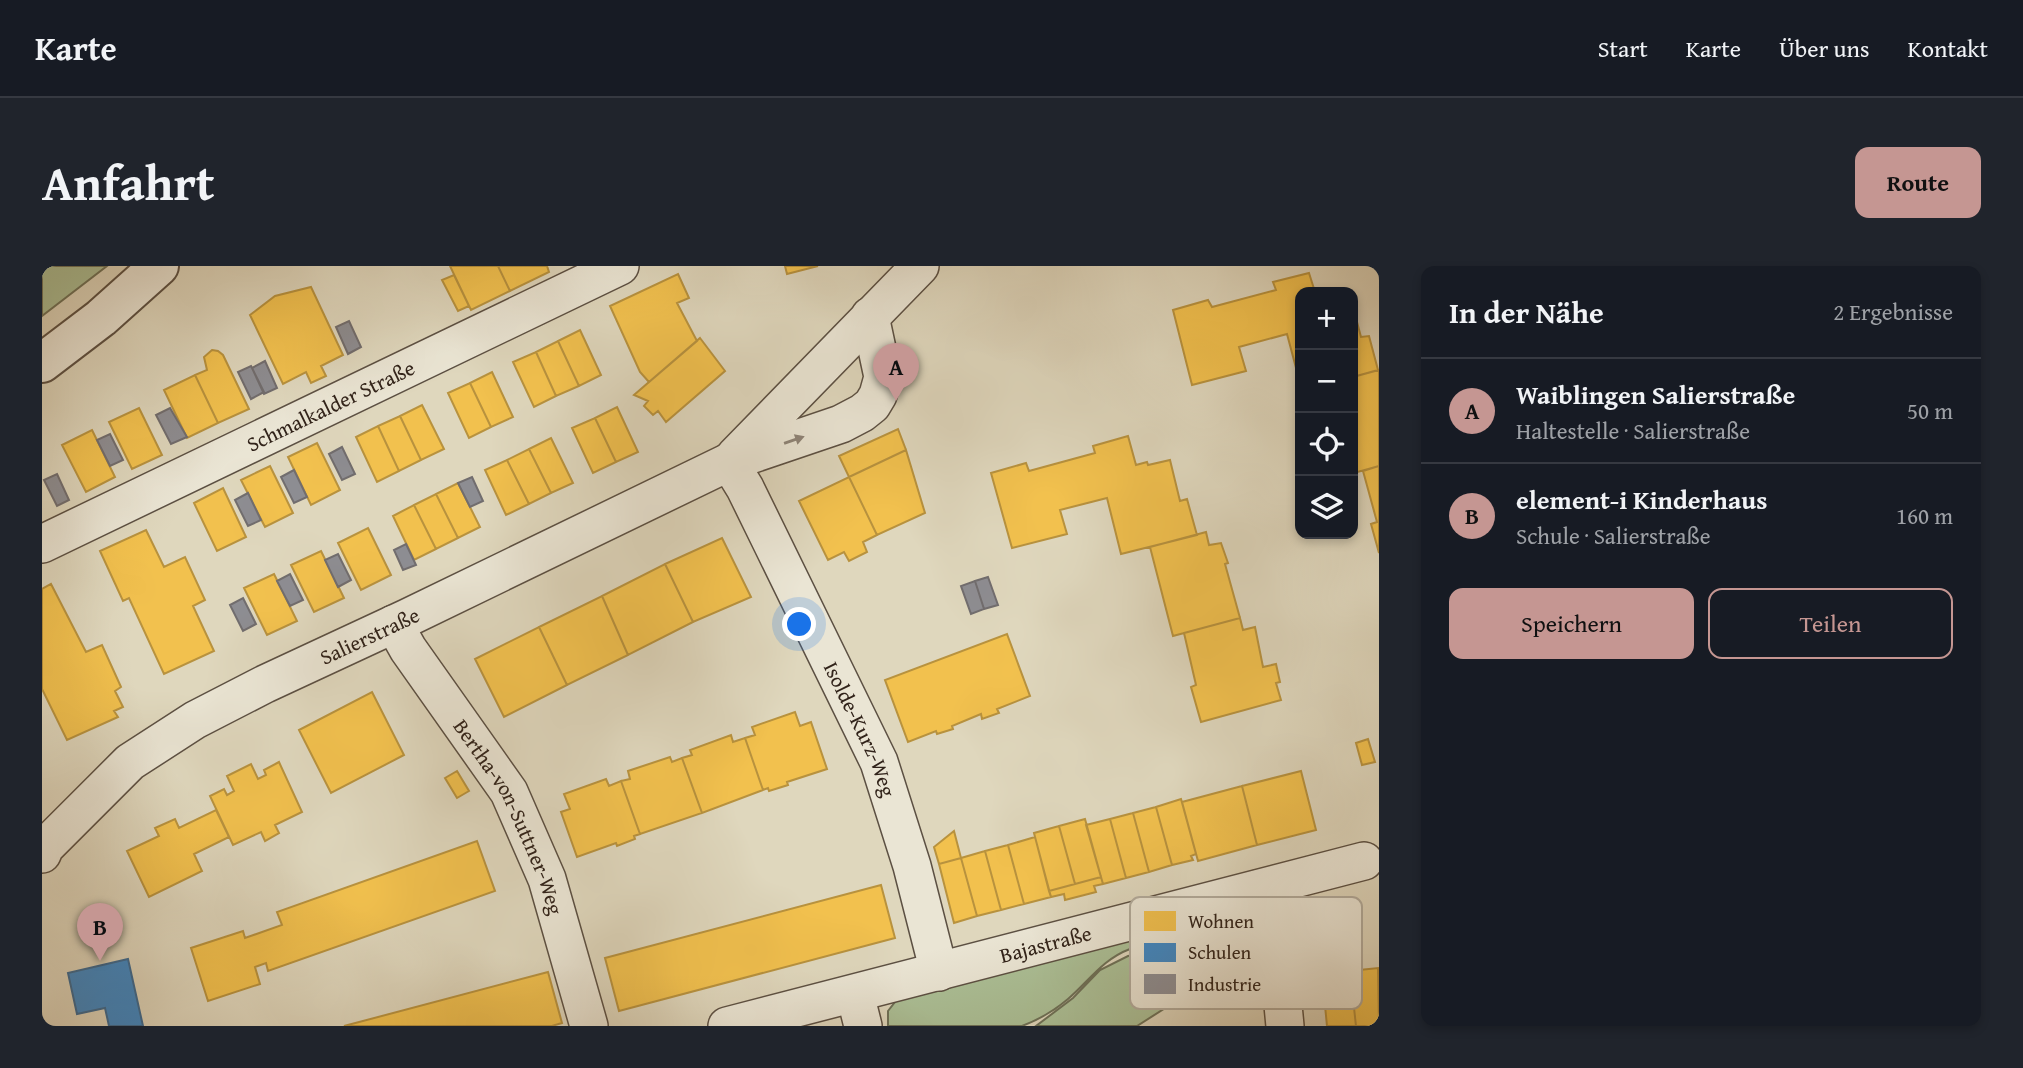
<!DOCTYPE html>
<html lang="de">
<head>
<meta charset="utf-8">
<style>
  :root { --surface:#171b24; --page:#20242c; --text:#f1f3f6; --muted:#9ea1a6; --line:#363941; --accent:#c59692 }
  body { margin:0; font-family:"Gentium Book Plus",serif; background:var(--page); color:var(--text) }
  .controls { position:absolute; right:21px; top:21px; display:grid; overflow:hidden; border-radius:14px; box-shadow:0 4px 10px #0003 }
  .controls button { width:63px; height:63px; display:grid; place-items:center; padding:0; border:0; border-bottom:2px solid var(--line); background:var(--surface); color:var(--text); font:35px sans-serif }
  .you { position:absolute; left:758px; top:359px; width:24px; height:24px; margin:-18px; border:5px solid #fff; border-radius:50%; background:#1a73e8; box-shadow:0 0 0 10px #1a73e833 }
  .badge { display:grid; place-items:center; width:46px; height:46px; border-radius:50%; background:var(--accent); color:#111; font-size:23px; font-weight:700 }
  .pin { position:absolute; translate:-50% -58px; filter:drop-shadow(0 2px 4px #0008) }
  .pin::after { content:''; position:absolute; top:37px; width:24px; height:21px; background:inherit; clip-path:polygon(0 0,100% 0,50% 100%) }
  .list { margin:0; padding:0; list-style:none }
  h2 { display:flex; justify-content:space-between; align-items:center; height:91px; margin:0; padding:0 28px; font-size:30px }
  h2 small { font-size:23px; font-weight:400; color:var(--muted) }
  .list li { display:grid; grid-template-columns:46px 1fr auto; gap:21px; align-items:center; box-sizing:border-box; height:105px; padding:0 28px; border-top:2px solid var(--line) }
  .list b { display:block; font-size:26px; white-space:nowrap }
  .list p { margin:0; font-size:23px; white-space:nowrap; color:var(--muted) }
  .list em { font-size:23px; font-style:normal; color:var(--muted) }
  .actions { display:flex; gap:14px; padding:21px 28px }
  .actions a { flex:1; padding:16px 0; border:2px solid var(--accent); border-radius:14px; text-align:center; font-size:24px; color:var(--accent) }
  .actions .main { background:var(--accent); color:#111 }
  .icon { flex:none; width:38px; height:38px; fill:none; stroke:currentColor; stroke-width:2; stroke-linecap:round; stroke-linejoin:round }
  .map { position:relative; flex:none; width:1337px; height:760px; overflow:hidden; border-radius:14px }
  header { display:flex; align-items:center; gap:42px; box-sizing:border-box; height:98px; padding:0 35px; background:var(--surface); border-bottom:2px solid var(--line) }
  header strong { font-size:33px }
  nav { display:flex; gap:38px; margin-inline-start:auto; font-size:24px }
  .intro { display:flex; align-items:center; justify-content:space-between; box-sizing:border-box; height:168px; padding:0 42px }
  h1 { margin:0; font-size:49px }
  .button { padding:18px 32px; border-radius:14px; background:var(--accent); color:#111; font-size:24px; font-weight:700 }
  main { display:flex; gap:42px; padding:0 42px }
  aside { flex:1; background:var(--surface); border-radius:14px; box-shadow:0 4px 10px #0003 }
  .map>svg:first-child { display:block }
</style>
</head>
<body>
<header>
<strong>Karte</strong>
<nav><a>Start</a><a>Karte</a><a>Über uns</a><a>Kontakt</a></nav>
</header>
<div class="intro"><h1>Anfahrt</h1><a class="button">Route</a></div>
<main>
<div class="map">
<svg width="1337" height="760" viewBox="0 0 1337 760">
  <rect width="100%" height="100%" fill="#dfd7bd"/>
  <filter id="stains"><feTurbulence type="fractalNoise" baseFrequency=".00286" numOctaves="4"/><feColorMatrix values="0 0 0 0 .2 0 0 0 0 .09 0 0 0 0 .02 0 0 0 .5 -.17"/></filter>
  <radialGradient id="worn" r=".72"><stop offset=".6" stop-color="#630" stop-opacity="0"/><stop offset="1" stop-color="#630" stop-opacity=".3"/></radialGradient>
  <path fill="#abbf96" stroke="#6e7158" stroke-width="2" d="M 0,0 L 65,0 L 0,50 Z
    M 1181,646 C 1207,651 1207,662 1215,683 C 1196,688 1181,682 1163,678 C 1137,673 1113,675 1088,683 C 1061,693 1047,715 1026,733 C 1013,744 996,754 980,760 L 846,760 L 846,745 L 857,731 Z
    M 1115,685 L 1153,689 L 1191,699 L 1095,760 L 994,760 L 1031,732 L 1058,704 L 1086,690 Z"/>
  <path fill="#f2c14e" stroke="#b8923e" stroke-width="2" d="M 408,0 L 456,0 L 468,25 L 429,44 Z
    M 456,0 L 505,0 L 507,6 L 468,25 Z
    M 743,0 L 776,0 L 745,8 Z
    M 1267,7 L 1273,26 L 1258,26 L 1258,117 L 1245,68 L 1197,81 L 1204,105 L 1150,119 L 1131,44 L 1166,34 L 1170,41 L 1234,24 L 1231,16 Z
    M 636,8 L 647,32 L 635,37 L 655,75 L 607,116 L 598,106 L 568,40 Z
    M 412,9 L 427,40 L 416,45 L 400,14 Z
    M 269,21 L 301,89 L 279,100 L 284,110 L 269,117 L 264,106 L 241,118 L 208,49 L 233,30 Z
    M 1311,41 L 1319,71 L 1327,70 L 1336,104 L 1311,111 Z
    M 538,64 L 559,109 L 537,120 L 516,75 Z
    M 658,72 L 683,105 L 624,156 L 616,145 L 611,149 L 602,140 L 606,135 L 592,129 Z
    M 516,75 L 537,120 L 514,130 L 494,86 Z
    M 170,84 L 176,85 L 181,89 L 207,143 L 176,157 L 153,109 L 165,104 L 162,91 Z
    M 494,86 L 514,130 L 492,141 L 471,96 Z
    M 1337,104 L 1337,200 L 1312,207 L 1311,111 Z
    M 450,106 L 471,151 L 449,161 L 428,117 Z
    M 153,109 L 176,157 L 145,172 L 122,124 Z
    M 428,117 L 449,161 L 427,172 L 406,127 Z
    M 380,139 L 402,183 L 379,194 L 358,150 Z
    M 575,141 L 596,186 L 574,196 L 553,152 Z
    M 97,142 L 120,189 L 90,203 L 67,156 Z
    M 358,150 L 379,194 L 357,205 L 336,160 Z
    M 553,152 L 574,196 L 551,207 L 530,162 Z
    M 336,160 L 357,205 L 335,216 L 314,171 Z
    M 856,163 L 864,184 L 807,211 L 797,190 Z
    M 50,164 L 73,211 L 44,226 L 20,179 Z
    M 1086,170 L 1094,199 L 1105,196 L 1106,199 L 1128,194 L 1138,235 L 1145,233 L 1155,269 L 1079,288 L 1065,232 L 1018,244 L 1025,268 L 970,282 L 949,207 L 984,197 L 987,205 L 1053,187 L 1051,180 Z
    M 509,172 L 531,217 L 509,227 L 487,183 Z
    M 275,177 L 298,224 L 269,239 L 246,191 Z
    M 487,183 L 509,227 L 487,238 L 465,194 Z
    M 864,184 L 883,247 L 835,269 L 807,211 Z
    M 465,194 L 487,238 L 464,249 L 443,204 Z
    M 228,200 L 251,247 L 223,261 L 199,214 Z
    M 1337,200 L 1337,287 L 1329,258 L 1335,256 L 1321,205 Z
    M 807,211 L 835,269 L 821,276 L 825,286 L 807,295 L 802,286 L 786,294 L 757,235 Z
    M 416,217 L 438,261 L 416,272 L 394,228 Z
    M 181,222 L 204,271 L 175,285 L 152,237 Z
    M 394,228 L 416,272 L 394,283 L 372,239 Z
    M 372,239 L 394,283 L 372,294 L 351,250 Z
    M 326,262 L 349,309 L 319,324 L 296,277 Z
    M 104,264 L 122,301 L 143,291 L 163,334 L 151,340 L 172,385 L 122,408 L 87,332 L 81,335 L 58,285 Z
    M 1164,266 L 1167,279 L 1179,277 L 1186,297 L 1183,298 L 1198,352 L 1131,370 L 1108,281 Z
    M 680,272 L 709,331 L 651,356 L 623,298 Z
    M 279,285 L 302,332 L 272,346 L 249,299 Z
    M 623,298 L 651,356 L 586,389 L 560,330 Z
    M 232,308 L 255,355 L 225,369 L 202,322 Z
    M 9,318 L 44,386 L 60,379 L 79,421 L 73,425 L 81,441 L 72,445 L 76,451 L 25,474 L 0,423 L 0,323 Z
    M 560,330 L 586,389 L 525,419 L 497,361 Z
    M 1198,352 L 1201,364 L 1213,361 L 1221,401 L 1234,398 L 1238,416 L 1234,417 L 1239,434 L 1159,456 L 1149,421 L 1154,419 L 1142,367 Z
    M 497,361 L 525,419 L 462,451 L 433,393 Z
    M 965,368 L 988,430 L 955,443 L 957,447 L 940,453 L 939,448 L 910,460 L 911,463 L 895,468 L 894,465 L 866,476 L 843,414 Z
    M 330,426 L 362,489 L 289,527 L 257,464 Z
    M 753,446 L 758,460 L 769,456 L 785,503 L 745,516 L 746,519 L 727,525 L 726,522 L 721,524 L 703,472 L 713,469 L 710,461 Z
    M 689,469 L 691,476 L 703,472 L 721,524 L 660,547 L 640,492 L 650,489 L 648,484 Z
    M 1326,473 L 1333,496 L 1320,499 L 1314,477 Z
    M 628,491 L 630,496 L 640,492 L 660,547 L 598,568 L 579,515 L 588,513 L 586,505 Z
    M 237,496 L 260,546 L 233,559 L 237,567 L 223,575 L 219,566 L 191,579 L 168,530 L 182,523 L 185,529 L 192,525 L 185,510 L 209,498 L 216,513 L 224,509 L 222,504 Z
    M 415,505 L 427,525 L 415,532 L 403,512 Z
    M 1259,505 L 1274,564 L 1215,579 L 1200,520 Z
    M 564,513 L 567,520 L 579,515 L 598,568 L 592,570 L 593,573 L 575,580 L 574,577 L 535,591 L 519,546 L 528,543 L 522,528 Z
    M 1200,520 L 1215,579 L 1156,595 L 1140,536 Z
    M 1139,533 L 1154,588 L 1149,590 L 1151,594 L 1130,599 L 1114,541 Z
    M 1114,541 L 1130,599 L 1107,606 L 1091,547 Z
    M 174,544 L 187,571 L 152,588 L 160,605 L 107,631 L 85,585 L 117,570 L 113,562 L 133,553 L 137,562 Z
    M 1091,547 L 1107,606 L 1084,612 L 1068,553 Z
    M 1043,553 L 1059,611 L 1033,618 L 1017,560 Z
    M 1068,553 L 1084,612 L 1061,618 L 1044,559 Z
    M 1017,560 L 1033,618 L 1007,625 L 992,567 Z
    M 912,565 L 919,592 L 897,598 L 892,581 Z
    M 993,571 L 1009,631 L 982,638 L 966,579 Z
    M 435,575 L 453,625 L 226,705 L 224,697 L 213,701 L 218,718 L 166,735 L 149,682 L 201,665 L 203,672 L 240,659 L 235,646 Z
    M 966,579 L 982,638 L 959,644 L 943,585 Z
    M 943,585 L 959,644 L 935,650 L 919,592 Z
    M 919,592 L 935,650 L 912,657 L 897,598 Z
    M 1059,611 L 1061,618 L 1052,620 L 1054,626 L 1023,634 L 1022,628 L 1009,631 L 1007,625 Z
    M 839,619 L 853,672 L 577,745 L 563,692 Z
    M 1336,702 L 1337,760 L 1314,760 L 1308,705 Z
    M 1308,705 L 1314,760 L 1285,760 L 1280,709 Z
    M 506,706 L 520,757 L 510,760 L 302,760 Z"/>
  <path fill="#3f88c5" stroke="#3b6a92" stroke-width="2" d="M 86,693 L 101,760 L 67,760 L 63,742 L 35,748 L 26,707 Z"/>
  <path fill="#8d8d92" stroke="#716d6e" stroke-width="2" d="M 307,55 L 319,81 L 306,88 L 294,61 Z
    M 223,95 L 235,122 L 222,128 L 210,102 Z
    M 209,100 L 222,126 L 209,133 L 196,106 Z
    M 128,142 L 145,171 L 129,178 L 114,149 Z
    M 68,168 L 81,194 L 68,200 L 55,174 Z
    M 300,181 L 313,208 L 300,214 L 287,188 Z
    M 252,204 L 265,231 L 252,237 L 239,211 Z
    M 15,208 L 27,234 L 15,240 L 2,214 Z
    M 430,211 L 441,235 L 428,241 L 416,217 Z
    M 206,227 L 219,254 L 206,260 L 193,234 Z
    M 364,278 L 374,299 L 361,304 L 352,284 Z
    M 296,288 L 309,314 L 296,321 L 283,294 Z
    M 248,308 L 261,334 L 248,340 L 235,315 Z
    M 946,311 L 956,339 L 942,343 L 933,315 Z
    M 933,315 L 942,343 L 929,348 L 919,320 Z
    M 201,332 L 214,358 L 201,365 L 188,339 Z"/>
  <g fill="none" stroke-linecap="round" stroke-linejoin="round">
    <g stroke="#5c5043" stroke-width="40">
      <g id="minor">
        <path d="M 693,190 L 878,0"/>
        <path id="s1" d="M 687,196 L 703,222 L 837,496 L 870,600 L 897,706"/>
        <path id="s2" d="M 0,278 L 578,0"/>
        <path id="s3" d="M 352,358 L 366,383 L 467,526 L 505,613 L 547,760"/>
        <path id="s4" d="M 0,588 L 3,581 L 88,496 L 153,454 L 223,418 L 365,352 L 687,196 L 799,158 L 820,147 L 830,139 L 836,129 L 841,111 L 828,50"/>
        <path d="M 1216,623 L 1236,687 L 1243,760"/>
        <path d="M 813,728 L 821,760"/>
        <path id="s5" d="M 685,760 L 1322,595"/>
      </g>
    </g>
    <g stroke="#5c5043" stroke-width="42">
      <path id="tertiary" d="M 0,97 L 59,52 L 117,0"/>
    </g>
    <use href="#minor" stroke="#eae5d4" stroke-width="37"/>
    <use href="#tertiary" stroke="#eae5d4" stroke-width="38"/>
  </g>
  <defs><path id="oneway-solid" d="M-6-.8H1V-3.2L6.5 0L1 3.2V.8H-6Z" transform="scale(1.75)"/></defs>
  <use fill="#8e8477" href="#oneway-solid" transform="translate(752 174) rotate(-19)"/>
  <g text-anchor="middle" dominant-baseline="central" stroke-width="7" stroke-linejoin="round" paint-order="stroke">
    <g font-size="21" fill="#31231a" stroke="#eae5d4">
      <text stroke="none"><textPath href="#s2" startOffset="320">Schmalkalder Straße</textPath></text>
      <text stroke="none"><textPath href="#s4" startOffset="399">Salierstraße</textPath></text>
      <text stroke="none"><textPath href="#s1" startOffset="298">Isolde-Kurz-Weg</textPath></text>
      <text stroke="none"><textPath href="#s3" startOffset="226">Bertha-von-Suttner-Weg</textPath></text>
      <text stroke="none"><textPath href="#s5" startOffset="329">Bajastraße</textPath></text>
    </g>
  </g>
  <rect x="1088" y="631" width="232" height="112" rx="10" fill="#eae5d4" stroke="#b2ab9c" stroke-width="2"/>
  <rect x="1102" y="645" width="32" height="20" fill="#f2c14e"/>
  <rect x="1102" y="677" width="32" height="19" fill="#3f88c5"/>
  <rect x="1102" y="708" width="32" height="20" fill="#8d8d92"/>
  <g font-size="19" fill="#31231a">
    <text x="1146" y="662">Wohnen</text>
    <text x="1146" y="693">Schulen</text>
    <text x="1146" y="725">Industrie</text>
  </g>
  <rect width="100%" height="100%" filter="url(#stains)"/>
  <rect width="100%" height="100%" fill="url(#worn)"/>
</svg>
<div class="controls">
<button>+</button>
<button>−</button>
<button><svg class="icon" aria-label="locate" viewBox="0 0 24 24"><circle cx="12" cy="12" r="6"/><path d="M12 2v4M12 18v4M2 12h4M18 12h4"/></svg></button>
<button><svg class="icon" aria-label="layers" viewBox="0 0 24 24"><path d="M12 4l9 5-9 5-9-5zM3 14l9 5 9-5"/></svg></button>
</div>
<div class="you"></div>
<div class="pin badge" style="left:854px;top:135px">A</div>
<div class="pin badge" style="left:58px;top:695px">B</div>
</div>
<aside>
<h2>In der Nähe<small>2 Ergebnisse</small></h2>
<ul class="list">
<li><span class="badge">A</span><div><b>Waiblingen Salierstraße</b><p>Haltestelle · Salierstraße</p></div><em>50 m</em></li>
<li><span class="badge">B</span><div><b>element-i Kinderhaus</b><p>Schule · Salierstraße</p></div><em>160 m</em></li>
</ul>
<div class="actions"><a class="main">Speichern</a><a>Teilen</a></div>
</aside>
</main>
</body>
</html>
